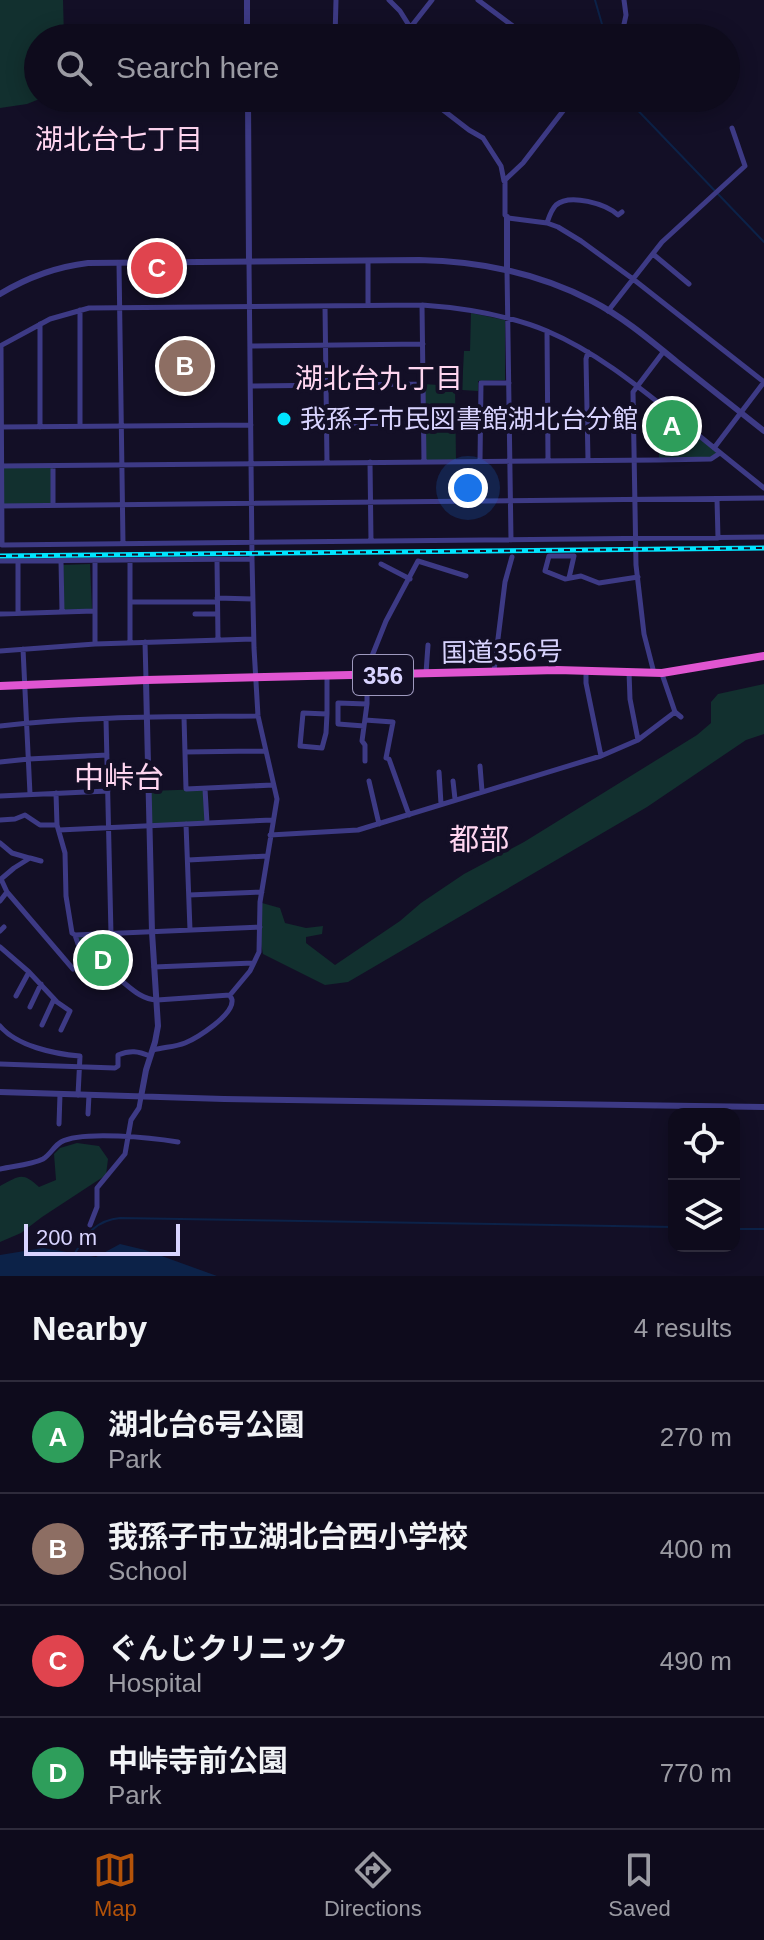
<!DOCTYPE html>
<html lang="en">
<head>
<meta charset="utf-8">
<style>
  :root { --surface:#0e0b1c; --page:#171425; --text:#f1f3f6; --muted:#9b9ba3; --line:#2e2b3b; --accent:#b45309 }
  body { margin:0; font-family:Arial,"Noto Sans JP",sans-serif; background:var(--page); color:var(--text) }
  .controls { position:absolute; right:24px; bottom:24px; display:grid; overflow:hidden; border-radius:16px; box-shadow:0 4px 20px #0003 }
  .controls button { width:72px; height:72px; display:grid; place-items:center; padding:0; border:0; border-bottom:2px solid var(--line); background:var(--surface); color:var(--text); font:40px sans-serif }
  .scale { position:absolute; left:24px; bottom:20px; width:156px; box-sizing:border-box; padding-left:8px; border:4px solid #d9d4ff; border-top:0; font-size:22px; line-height:28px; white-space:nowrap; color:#d9d4ff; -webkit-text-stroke:6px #130f26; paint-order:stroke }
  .you { position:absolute; left:468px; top:488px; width:28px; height:28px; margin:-20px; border:6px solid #fff; border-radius:50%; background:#1a73e8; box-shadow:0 0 0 12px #1a73e833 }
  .badge { display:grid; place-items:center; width:52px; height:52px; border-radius:50%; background:var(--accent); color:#fff; font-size:26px; font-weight:700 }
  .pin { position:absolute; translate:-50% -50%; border:4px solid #fff; box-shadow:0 2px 8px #0006 }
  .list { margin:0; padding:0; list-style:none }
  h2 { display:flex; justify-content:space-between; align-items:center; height:104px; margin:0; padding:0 32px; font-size:34px }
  h2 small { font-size:26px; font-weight:400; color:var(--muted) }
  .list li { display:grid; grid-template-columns:52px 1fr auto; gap:24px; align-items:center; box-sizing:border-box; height:112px; padding:0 32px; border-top:2px solid var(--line) }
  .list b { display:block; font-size:30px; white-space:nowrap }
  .list p { margin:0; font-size:26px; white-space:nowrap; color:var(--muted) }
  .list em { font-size:26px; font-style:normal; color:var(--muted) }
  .icon { flex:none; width:44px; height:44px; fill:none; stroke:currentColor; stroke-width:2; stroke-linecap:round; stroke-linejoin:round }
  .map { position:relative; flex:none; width:764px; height:1276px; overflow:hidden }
  .search { position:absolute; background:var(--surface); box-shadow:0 4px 20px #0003; left:24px; right:24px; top:24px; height:88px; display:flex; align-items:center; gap:20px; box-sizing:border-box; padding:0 28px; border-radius:44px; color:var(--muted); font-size:30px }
  .sheet { height:552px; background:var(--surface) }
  nav { display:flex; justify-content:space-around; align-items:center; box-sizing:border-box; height:112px; border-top:2px solid var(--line); background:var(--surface); font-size:22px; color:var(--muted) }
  nav a { display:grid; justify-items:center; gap:4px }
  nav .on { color:var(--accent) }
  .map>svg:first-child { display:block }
</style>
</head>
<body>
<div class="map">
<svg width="764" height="1276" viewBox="0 0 764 1276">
  <rect width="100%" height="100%" fill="#130f26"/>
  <path fill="#12302f" d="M 0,0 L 63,0 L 64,38 L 38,38 L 38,98 L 42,98 L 27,104 L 0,108 Z
    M 471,313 L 505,320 L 505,380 L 478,381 L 478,391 L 462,390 L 464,351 L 470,351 Z
    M 423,384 L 455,386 L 456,461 L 424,462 Z
    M 659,403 L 720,453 L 711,459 L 659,460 Z
    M 2,466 L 53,466 L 53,505 L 2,506 Z
    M 90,564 L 92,609 L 64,610 L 63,565 Z
    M 764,684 L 764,734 L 746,740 L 647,807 L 348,982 L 325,985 L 263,954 L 261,944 L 262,903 L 280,908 L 285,923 L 306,928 L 323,926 L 322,934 L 306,937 L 306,943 L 335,965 L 400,921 L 421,903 L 464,874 L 524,842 L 697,735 L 711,723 L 711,702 L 718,694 Z
    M 205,789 L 207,823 L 150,826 L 149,791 Z
    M 119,934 L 118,978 L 92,967 L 75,935 Z
    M 77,1143 L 99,1146 L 108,1159 L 106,1175 L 42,1217 L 21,1233 L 0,1242 L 0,1186 C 19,1176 22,1171 39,1187 L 56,1180 L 54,1154 L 60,1148 Z"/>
  <path fill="#0c2248" d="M 120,1244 L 145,1250 L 217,1276 L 0,1276 L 0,1255 L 43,1248 L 96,1257 Z"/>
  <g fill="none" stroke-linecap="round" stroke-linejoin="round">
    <path stroke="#0c2248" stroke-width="2" d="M 595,0 L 606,38
      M 626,98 L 764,242
      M 734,1229 L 764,1229
      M 75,1253 C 86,1234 97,1220 120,1218 L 674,1227"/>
    <path stroke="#3d3a85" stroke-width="5" d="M 389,0 L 400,11 L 410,27
      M 478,0 L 529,38
      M 335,38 L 336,0
      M 414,38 L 410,28 L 432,0
      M 621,38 L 626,15 L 624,0
      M 438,98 L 443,110 L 469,130 L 483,138 L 501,166 L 504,181
      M 507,217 L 505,215 L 505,180 L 523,163 L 573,98
      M 508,218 L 547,223 L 558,227 L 581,241 L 633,279 L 764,382
      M 547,223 C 549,217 551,210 556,205 C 570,193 606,204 618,215 L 622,212
      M 653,254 L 689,284
      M 368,261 L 368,305
      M 249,262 L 252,559
      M 119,263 L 123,544
      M 507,270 L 511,540
      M 422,305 L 424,462
      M 325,306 L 327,463
      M 80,310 L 80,426
      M 608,311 L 662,242 L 745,166 L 732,128
      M 547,331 L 548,460
      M 0,346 L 50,319 L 89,308 L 422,305 C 465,308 508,315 547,331 C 594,351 634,383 674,415 C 704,440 734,464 764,488
      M 1,346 L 2,545
      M 251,346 L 423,344
      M 251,386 L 423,384
      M 326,424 L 424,423
      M 1,427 L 251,425
      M 40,427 L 40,324
      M 714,448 L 764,382
      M 588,460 L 586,359 L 588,352
      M 480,461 L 481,383 L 509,383
      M 370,462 L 371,541
      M 0,466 L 659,460 L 711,459 L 720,453
      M 53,466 L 53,505
      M 717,499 L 718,538
      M 0,506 L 764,498
      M 2,545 L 764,537
      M 217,560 L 218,640
      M 0,561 L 252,559 L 254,648 L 258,716 L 277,799 L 260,902 L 259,952 L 250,971 L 230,995
      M 18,561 L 18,613
      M 61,561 L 62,612
      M 95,561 L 95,644
      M 381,564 L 410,579
      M 569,578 L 574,556 L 549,556 L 545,571 L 565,579 L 581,576 L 599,583 L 638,577
      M 217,598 L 253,599
      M 130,602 L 217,602
      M 0,614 L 94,611
      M 195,614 L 217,614
      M 145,642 L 146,680
      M 130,643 L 130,561
      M 23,649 L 30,794
      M 0,651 L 95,644 L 253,639
      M 494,671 L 505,582 L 512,557
      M 586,671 L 586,683 L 601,756
      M 426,673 L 428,645
      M 654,673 L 644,634 L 636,565 L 633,392 L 664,351
      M 662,674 L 675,712 L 681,717
      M 327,714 L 326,733 L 322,748 L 300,746 L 303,713 L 327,714 L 327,676
      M 184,717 L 186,789 L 273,785
      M 106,719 L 111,934
      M 365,720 L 393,722 L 386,758 L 389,759 L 409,815
      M 0,726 C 85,716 172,717 258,716
      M 364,726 L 338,724 L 338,703 L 367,704
      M 638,740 L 675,712
      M 185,752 L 266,751
      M 365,761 L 365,745 L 362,741 L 367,704 L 367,675 L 370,661 L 386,621 L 418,561 L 466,576
      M 0,762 L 29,759 L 107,755
      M 480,766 L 482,791
      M 439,772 L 441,804
      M 369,781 L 379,824
      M 453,781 L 455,799
      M 205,789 L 207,823
      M 56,793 L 57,825 L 65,853 L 66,896 L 72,933 L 75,935 L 260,927
      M 0,796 L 108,791
      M 0,820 L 15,819 L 25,815 L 40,825 L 57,825
      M 186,824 L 190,930
      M 59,830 L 272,820
      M 270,835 L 358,830 L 601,756 L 638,740 L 630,699 L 629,672
      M 0,843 L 12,853 L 29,858
      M 188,860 L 267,856
      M 7,892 L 73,969
      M 189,895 L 262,892
      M 0,901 L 7,892 L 1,879 L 14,868 L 30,858 L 41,861
      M 0,931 L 4,927
      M 119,934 L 118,978 C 131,988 140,999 157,1000 L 230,995 C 230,997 232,998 232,1000 C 234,1015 197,1038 185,1043 C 175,1047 164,1047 153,1050
      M 75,935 L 78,944 L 92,967 L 118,978
      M 0,947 L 29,972 L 57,1002 L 70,1011 L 61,1030
      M 154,967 L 253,963
      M 16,996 L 29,972
      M 30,1007 L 41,984
      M 42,1025 L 54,999
      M 0,1026 C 17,1046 54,1054 80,1056 L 78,1095
      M 0,1064 L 115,1068 L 118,1066 L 118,1055 C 130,1050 138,1051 150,1056
      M 88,1114 L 89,1095
      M 59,1124 L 60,1094
      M 0,1169 C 13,1166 31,1165 43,1159 C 50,1155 54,1146 61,1142 C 82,1130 154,1138 178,1142
      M 90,1225 L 97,1207 L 97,1188 L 125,1154 L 131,1120 L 139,1108 L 141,1097"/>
    <path stroke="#3d3a85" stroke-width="6" d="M 247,0 L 247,38
      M 248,98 L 249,262
      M 507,217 L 507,270
      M 0,294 C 28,277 55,267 88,263 L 419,260 C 479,261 538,273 592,301 C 623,317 650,340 677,362 C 706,385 735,408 764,431
      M 0,1092 L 224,1099 L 764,1107
      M 141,1097 L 146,1070 L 155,1042 L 158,1026 L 152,932 L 146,680"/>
    <path stroke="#e055d1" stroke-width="8" d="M 0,686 L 146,680 L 557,670 L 662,673 L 764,656"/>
    <g stroke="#00e5ff" stroke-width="5">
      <path id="rail" d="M 0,556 L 764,548"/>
    </g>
    <use href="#rail" stroke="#130f26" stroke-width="2" stroke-dasharray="6" stroke-linecap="butt"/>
  </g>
  <circle fill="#00e5ff" stroke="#130f26" stroke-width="3" cx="284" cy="419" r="8"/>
  <g text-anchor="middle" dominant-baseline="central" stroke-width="8" stroke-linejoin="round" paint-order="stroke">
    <rect fill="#130f26" stroke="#9e99be" stroke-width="2" x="353" y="655" width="60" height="40" rx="6"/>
    <g font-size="24" font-weight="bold" fill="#d9d4ff">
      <text x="383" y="675">356</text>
    </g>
    <g font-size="26" fill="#d9d4ff" stroke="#130f26" text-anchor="start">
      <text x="300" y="419">我孫子市民図書館湖北台分館</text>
    </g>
    <g font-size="26" fill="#d9d4ff" stroke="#130f26">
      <text transform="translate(502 652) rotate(-1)">国道356号</text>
    </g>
    <g font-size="28" fill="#ffd6f0" stroke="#130f26">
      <text x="119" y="139">湖北台七丁目</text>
      <text x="379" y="378">湖北台九丁目</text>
    </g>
    <g font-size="30" fill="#ffd6f0" stroke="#130f26">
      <text x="119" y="777">中峠台</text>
      <text x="479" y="839">都部</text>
    </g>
  </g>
</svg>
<div class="controls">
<button><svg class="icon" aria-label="locate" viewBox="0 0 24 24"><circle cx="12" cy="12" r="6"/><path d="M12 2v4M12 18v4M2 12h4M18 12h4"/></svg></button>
<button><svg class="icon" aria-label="layers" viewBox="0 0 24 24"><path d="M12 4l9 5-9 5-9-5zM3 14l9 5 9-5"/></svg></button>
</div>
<div class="scale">200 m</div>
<div class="you"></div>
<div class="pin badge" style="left:672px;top:426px;background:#2e9e5b">A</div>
<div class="pin badge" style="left:185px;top:366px;background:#8d6e63">B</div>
<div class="pin badge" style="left:157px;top:268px;background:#e0444e">C</div>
<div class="pin badge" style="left:103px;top:960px;background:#2e9e5b">D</div>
<div class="search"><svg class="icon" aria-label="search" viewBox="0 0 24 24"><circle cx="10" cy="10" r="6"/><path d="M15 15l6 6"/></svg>Search here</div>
</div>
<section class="sheet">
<h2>Nearby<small>4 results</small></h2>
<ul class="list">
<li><span class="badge" style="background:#2e9e5b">A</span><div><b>湖北台6号公園</b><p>Park</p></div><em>270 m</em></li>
<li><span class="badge" style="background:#8d6e63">B</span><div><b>我孫子市立湖北台西小学校</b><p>School</p></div><em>400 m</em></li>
<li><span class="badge" style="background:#e0444e">C</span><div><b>ぐんじクリニック</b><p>Hospital</p></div><em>490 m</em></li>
<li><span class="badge" style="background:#2e9e5b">D</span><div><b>中峠寺前公園</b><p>Park</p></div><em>770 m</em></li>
</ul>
</section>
<nav>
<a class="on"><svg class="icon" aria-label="map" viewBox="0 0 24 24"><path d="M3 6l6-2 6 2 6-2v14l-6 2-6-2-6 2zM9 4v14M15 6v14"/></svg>Map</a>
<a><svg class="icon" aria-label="directions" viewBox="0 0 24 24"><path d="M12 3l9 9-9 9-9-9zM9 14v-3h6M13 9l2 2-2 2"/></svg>Directions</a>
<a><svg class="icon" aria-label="saved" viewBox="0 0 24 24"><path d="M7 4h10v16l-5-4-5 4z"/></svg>Saved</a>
</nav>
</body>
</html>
